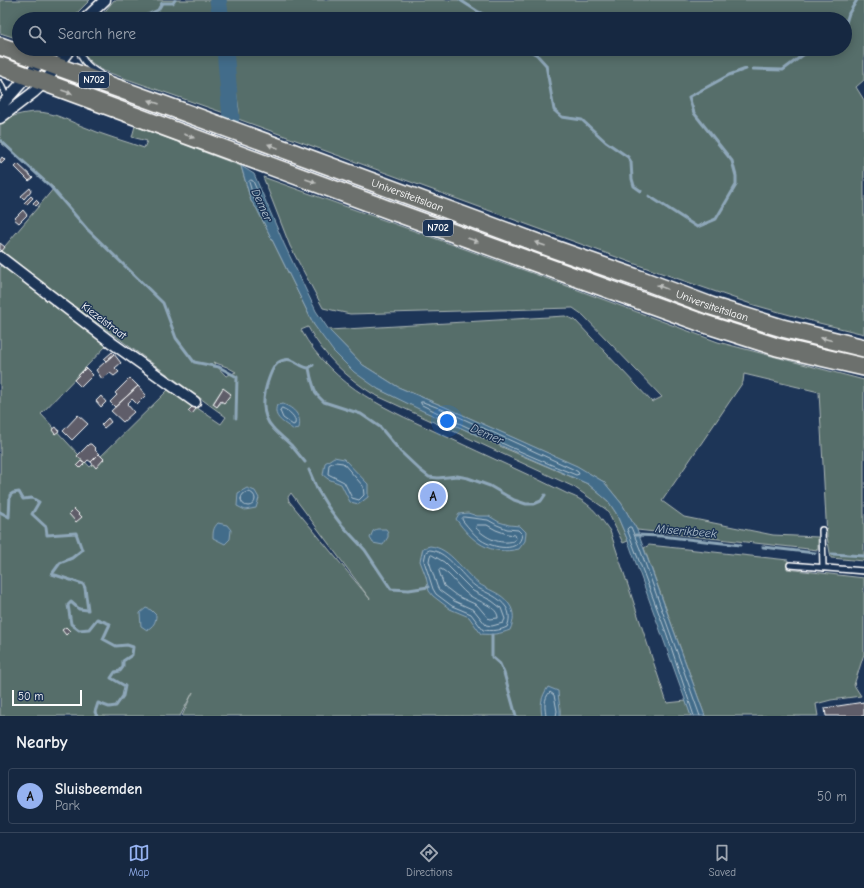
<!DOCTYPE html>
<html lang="en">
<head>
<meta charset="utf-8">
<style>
  :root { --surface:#162841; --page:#23344c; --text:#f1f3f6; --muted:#9ea6b1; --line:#35445a; --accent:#95b2f1 }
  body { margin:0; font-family:"Comic Neue",sans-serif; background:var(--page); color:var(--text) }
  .scale { position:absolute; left:12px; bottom:10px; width:70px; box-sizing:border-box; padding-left:4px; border:2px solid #fff; border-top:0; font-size:11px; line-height:14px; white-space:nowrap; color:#fff; -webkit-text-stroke:3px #1d3557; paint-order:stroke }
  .you { position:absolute; left:447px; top:421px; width:14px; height:14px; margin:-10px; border:3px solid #fff; border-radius:50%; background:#1a73e8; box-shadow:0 0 0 6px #1a73e833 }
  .badge { display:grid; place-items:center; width:26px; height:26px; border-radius:50%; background:var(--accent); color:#111; font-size:13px; font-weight:700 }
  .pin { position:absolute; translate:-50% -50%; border:2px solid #fff; box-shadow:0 1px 4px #0006 }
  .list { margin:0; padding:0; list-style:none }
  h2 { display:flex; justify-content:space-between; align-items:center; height:52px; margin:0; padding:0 16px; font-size:17px }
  h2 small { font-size:13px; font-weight:400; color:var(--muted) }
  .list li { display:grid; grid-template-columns:26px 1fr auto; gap:12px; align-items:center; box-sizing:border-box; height:56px; margin:0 8px 8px; padding:0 8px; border:1px solid var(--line); border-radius:4px }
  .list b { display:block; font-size:15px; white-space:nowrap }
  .list p { margin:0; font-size:13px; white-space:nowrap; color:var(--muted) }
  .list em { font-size:13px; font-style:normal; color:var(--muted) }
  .icon { flex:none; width:22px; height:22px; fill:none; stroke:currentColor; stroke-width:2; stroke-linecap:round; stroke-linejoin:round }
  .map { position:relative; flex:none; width:864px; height:716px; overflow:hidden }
  .search { position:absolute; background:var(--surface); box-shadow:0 2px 10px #0003; left:12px; right:12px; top:12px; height:44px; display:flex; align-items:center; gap:10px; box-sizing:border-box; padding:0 14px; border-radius:22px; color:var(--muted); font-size:15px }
  .sheet { height:116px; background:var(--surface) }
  nav { display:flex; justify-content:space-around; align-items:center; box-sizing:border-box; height:56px; border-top:1px solid var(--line); background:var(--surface); font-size:11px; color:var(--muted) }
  nav a { display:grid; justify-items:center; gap:2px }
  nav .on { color:var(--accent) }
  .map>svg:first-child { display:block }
</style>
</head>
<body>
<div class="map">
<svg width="864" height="716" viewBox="0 0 864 716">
  <rect width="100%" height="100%" fill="#1d3557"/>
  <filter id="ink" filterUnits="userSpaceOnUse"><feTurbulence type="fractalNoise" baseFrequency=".025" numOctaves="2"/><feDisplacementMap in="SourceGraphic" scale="8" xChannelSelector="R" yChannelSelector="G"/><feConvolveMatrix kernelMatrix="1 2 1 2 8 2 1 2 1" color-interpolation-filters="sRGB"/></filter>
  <g filter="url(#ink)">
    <path fill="#576e6a" stroke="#abb6b4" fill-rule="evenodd" d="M 0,0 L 90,0 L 71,19 L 19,19 L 19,39 L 0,33 Z
      M 114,0 L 212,0 L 214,19 L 99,19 Z
      M 223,0 L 864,0 L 864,80 L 856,87 L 864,100 L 864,334 L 819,323 L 754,305 L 641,266 L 238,119 L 239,110 L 230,49 L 845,49 L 845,19 L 226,19 Z
      M 83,49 L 218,49 L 224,113 L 104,71 C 95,65 85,60 83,49 Z
      M 36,112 C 55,112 70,122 87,128 C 105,136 125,141 144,148 L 147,141 L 132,137 L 135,126 L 241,166 L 251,201 L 257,209 L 314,325 L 378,389 L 502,447 L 588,484 L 608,501 L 616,513 L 628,541 L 623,543 L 607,510 L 574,487 L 373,394 C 347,378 323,355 308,327 L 301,330 C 334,389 389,410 447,437 C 487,456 528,474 568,494 C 590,502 597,513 610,531 L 667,703 L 686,701 L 691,716 L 182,716 L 193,692 L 180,716 L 0,716 L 0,262 L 108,344 L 41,414 L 90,467 L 169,389 L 221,424 L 226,417 L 0,252 L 54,188 L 0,142 L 0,124 C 10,115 23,113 36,112 ZM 213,362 L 227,367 L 236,372 L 226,376 ZM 223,388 L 229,395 L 217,407 L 213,403 ZM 291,493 L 370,599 L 289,501 L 288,497 Z
      M 263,177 L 532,273 L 718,342 L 864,380 L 864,561 L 831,558 L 827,537 L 819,392 L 744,374 L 743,382 L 662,501 L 684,517 L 773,535 L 818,537 L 818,550 L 637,530 L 622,504 L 604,482 L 576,466 L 445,407 L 398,387 L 363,365 L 329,330 L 565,316 L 575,320 L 652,402 L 662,397 L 583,315 L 573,308 L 350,314 L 323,308 L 290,246 Z
      M 649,545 L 788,560 L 787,569 L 864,578 L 864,654 L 854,685 L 861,696 L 831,700 L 816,704 L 818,716 L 705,716 L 644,548 Z"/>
    <path fill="#426c8a" stroke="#8ea7b9" d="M 241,166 L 254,174 L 284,244 L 316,311 L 329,330 L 363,365 L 398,387 L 445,407 L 577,466 L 604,482 L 622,504 L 637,530 L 705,716 L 691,716 L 628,541 L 616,513 L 608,501 L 588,484 L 423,411 L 378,389 L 354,372 L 333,351 L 314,325 L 257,209 L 251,201 Z
      M 283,404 C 294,408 302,416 299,428 L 294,430 C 285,423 272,418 277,405 Z
      M 334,457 L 344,459 L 368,484 L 368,497 L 359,504 L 350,502 L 341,484 L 328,479 L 323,475 L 325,463 Z
      M 247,488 L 255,491 L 259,498 L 256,508 L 245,510 L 237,506 L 238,493 Z
      M 468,513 L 477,516 L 489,516 L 499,522 L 509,525 L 520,526 L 526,532 L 525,541 L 519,549 C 490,556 472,542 456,519 L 459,514 Z
      M 218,523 L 227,525 L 231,530 L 230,539 L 225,544 L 213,538 C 213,532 213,528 218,523 Z
      M 377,529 L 386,529 L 388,532 L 388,537 L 383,545 L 373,543 L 370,538 L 373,531 Z
      M 430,546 C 451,548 462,571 478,583 C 487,590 501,592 509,604 C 515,612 514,621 510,630 C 500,634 492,635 481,634 L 469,617 L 450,609 L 433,596 L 429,591 L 426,577 L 420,561 L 423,548 Z
      M 146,608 L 151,610 L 156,615 C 156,623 153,626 147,630 L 141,626 L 140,613 Z
      M 548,687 L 558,691 C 558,699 561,708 560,716 L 542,716 C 540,705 541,697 548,687 Z"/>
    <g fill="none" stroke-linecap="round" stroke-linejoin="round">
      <path stroke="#b3c4d0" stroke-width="1" d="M 251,180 L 253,181 L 263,204 L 262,206 L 260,206 L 254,199 L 249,182 Z
        M 421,402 L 423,402 L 444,410 L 575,470 L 578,472 L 579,474 L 576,475 C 524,454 472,430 422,405 Z
        M 282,408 C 289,411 297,417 295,424 L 293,425 L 283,418 L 280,411 Z
        M 335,462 L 343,463 L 363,486 L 364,495 L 359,500 L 352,498 L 344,482 L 328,474 L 329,465 Z
        M241 499a7 7 0 1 1 14 0a7 7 0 1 1-14 0Z
        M 464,517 L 488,520 L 497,525 L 507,529 L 518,530 L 522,534 C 520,554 493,548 481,540 C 474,535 469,528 463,521 L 462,519 Z
        M 477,525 L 487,525 L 496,530 L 507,534 L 515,535 L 516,538 L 514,541 C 499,545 486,538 476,528 Z
        M 430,550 C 449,551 463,579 478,588 C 487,593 499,597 506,607 C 510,613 510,620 507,627 C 499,631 492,631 483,630 L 471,614 L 452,606 L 436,594 L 433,589 L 424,561 L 426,552 Z
        M 432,555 L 444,562 L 473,591 L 492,601 L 501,608 L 505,619 L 503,623 L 492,626 L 486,625 L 474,610 L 454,601 L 439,590 L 437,586 L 429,561 L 430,556 Z
        M 441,569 C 453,575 460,591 472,597 C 480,602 498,607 498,618 L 489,619 L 477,605 L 457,596 L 444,586 L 439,571 Z
        M 546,716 C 545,708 543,699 550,692 L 554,695 L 557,711 L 556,716
        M 694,716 L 667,635 L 627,529 L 629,527 L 631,527 L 640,549 L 700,716"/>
      <path stroke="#8ea7b9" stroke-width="3" d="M 460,0 L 477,11 L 493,19
        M 146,19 L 147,15 L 158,10 L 162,3 L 173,3 L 175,0
        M 845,26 L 849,13 L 857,0
        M 527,49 L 537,55 L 546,65 L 554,110 L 562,117 L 582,120 L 606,142 L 628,157 L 631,162 L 632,179 L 634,186 L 641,191
        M 753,69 L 783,70 L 803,55 L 815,49
        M 0,140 L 51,187 L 87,229 L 163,303 L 176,338 L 194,362 L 219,367 L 237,377 L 236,418
        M 649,196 L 697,227 L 716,219 L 736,185 L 736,176 L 732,161 L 694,113 L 689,97 L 729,75 L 746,69
        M 309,368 L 311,378 L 316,394 L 324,402 L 361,414 L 380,427 L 401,452 L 420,470 L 429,477 L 438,478 L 457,476 L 468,478 L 490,486 L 514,500 L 526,504 L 534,504 L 541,501 L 545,495
        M 305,462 C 300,456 296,451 291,445 C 285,439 278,434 273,428 C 260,415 263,394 269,378 C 272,370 275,362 284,360 C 294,357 300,368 309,368 L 313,365
        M 309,470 L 317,489 L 328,507 L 340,523 L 365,550 L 391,589 L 409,590 L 428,587
        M 0,512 L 9,517 L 10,495 L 13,493 L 19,492 L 23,499 L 32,498 L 39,502 L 32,514 L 46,527 L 47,535 L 76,533 L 82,550 L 72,558 L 60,563 L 52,574 L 83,584 L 85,588 L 88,610 L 79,609 L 71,602 L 68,605 L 71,624 L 79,630 L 89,629 L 97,619 L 110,624 L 103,639 L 116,646 L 127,645 L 133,647 L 132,655 L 123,661 L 123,667 L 120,671 L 115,672 L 111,678 L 125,686 L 123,696 L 116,706 L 109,707 L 98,703 L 95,712 L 97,716
        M 636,535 L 661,536 L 740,545
        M 763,547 L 815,553
        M 832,554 L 864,556
        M 492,635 L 492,657 L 500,664 L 504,673 L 516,716"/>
      <path stroke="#426c8a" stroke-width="17" d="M 218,0 L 221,19
        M 225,49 L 231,118"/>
    </g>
    <path fill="#5e5d69" stroke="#fff" d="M 2,157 L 5,160 L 1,164 L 0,160 Z
      M 18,164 L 33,178 L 29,181 L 15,167 Z
      M 30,188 L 31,190 L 30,192 L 24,199 L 21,196 Z
      M 31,196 L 33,198 L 26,205 L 24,203 Z
      M 36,200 L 39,203 L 36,206 L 33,203 Z
      M 23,210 L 27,215 L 19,223 L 14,219 Z
      M 0,243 L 5,247 L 2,251 L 0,249 Z
      M 112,352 L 114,354 L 106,361 L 104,359 Z
      M 114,354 L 121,363 L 115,368 L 119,372 L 114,376 L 110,373 L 102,379 L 96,370 Z
      M 86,368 L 93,375 L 81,387 L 74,380 Z
      M 130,378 L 138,386 L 115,407 L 110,402 L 117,395 L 115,393 Z
      M 138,386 L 146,395 L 137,404 L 132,399 L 127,404 L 134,412 L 123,422 L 111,411 Z
      M 223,388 L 231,394 L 224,403 L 221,401 L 217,407 L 213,404 Z
      M 101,396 L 106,402 L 101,407 L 96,401 Z
      M 193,406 L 196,409 L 192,414 L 188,411 Z
      M 78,415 L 88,424 L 72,440 L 63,431 Z
      M 108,418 L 111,422 L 104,428 L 101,425 Z
      M 56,427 L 59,431 L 55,434 L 52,430 Z
      M 89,444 L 91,444 L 96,449 L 95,450 L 99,454 L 91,462 L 88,460 L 85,463 L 77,456 Z
      M 99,454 L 104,459 L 96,468 L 91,462 Z
      M 81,461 L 84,464 L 80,468 L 77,465 Z
      M 74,509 L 82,517 L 76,522 L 69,514 Z
      M 66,627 L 70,631 L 66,635 L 62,630 Z
      M 864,702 L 864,716 L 826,716 L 825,708 Z"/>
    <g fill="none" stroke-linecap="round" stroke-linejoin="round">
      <g stroke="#fff" stroke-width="8">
        <path id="service" d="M 79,49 C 81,61 90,68 100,74
          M 0,83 L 7,98
          M 822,530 L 823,568
          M 790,565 L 864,571"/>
      </g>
      <g stroke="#fff" stroke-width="13">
        <path id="minor" d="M 85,19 L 105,0
          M 0,107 L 52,49
          M 0,118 L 34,92 L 44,83 L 70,49
          M 0,257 L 112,343 L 195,402"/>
      </g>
      <g stroke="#fff" stroke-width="20">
        <g id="trunk">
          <path id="s1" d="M 0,46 L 178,110 L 554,249 L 634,277 L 711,306 L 782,328 L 864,348"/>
          <path d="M 0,66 L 392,211 L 705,324 L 777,347 L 864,367"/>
        </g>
      </g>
      <use href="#service" stroke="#1d3557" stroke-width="5"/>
      <use href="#minor" stroke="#1d3557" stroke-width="10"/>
      <use href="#trunk" stroke="#6c706d" stroke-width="17"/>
    </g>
    <defs><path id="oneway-solid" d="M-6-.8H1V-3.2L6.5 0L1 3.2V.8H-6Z"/></defs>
    <g fill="#bdbfbd">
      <use href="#oneway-solid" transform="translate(67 92) rotate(20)"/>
      <use href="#oneway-solid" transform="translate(154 102) rotate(-160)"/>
      <use href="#oneway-solid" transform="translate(189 136) rotate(20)"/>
      <use href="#oneway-solid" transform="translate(273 146) rotate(-159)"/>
      <use href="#oneway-solid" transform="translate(311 181) rotate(20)"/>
      <use href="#oneway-solid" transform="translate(473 240) rotate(20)"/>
      <use href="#oneway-solid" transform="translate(540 244) rotate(-160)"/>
      <use href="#oneway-solid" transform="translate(662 287) rotate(-159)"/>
      <use href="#oneway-solid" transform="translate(826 339) rotate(-166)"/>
    </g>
  </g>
  <g text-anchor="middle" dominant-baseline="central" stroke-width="3" stroke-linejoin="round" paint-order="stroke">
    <g fill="#1d3557" stroke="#bbc2cd" stroke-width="1">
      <rect x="79" y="72" width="30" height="16" rx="3"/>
      <rect x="423" y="220" width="30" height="16" rx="3"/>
    </g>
    <g font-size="10" font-weight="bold" fill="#fff">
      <text x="94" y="80">N702</text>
      <text x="438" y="228">N702</text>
    </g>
    <g font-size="11" fill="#fff" stroke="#1d3557">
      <text stroke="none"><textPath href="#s1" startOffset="434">Universiteitslaan</textPath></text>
      <text stroke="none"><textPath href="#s1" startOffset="758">Universiteitslaan</textPath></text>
      <text transform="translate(104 321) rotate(37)">Kiezelstraat</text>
    </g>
    <g font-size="12" font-style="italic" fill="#b3c4d0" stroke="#1d3557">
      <text transform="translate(262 205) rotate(66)">Demer</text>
      <text transform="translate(487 434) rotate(24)">Demer</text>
      <text transform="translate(686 531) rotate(5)">Miserikbeek</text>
    </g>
  </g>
</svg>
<div class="scale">50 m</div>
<div class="you"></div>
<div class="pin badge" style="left:433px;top:496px">A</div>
<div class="search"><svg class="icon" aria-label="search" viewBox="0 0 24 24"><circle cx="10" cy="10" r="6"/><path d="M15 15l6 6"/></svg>Search here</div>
</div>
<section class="sheet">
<h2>Nearby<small></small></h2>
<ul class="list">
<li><span class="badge">A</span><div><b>Sluisbeemden</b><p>Park</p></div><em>50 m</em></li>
</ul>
</section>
<nav>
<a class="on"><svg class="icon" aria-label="map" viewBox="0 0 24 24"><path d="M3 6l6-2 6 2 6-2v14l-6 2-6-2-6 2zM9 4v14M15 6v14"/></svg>Map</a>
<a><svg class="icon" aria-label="directions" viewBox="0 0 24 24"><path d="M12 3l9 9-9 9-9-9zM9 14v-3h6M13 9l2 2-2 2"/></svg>Directions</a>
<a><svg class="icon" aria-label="saved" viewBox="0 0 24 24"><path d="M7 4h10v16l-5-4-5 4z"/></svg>Saved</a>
</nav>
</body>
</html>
